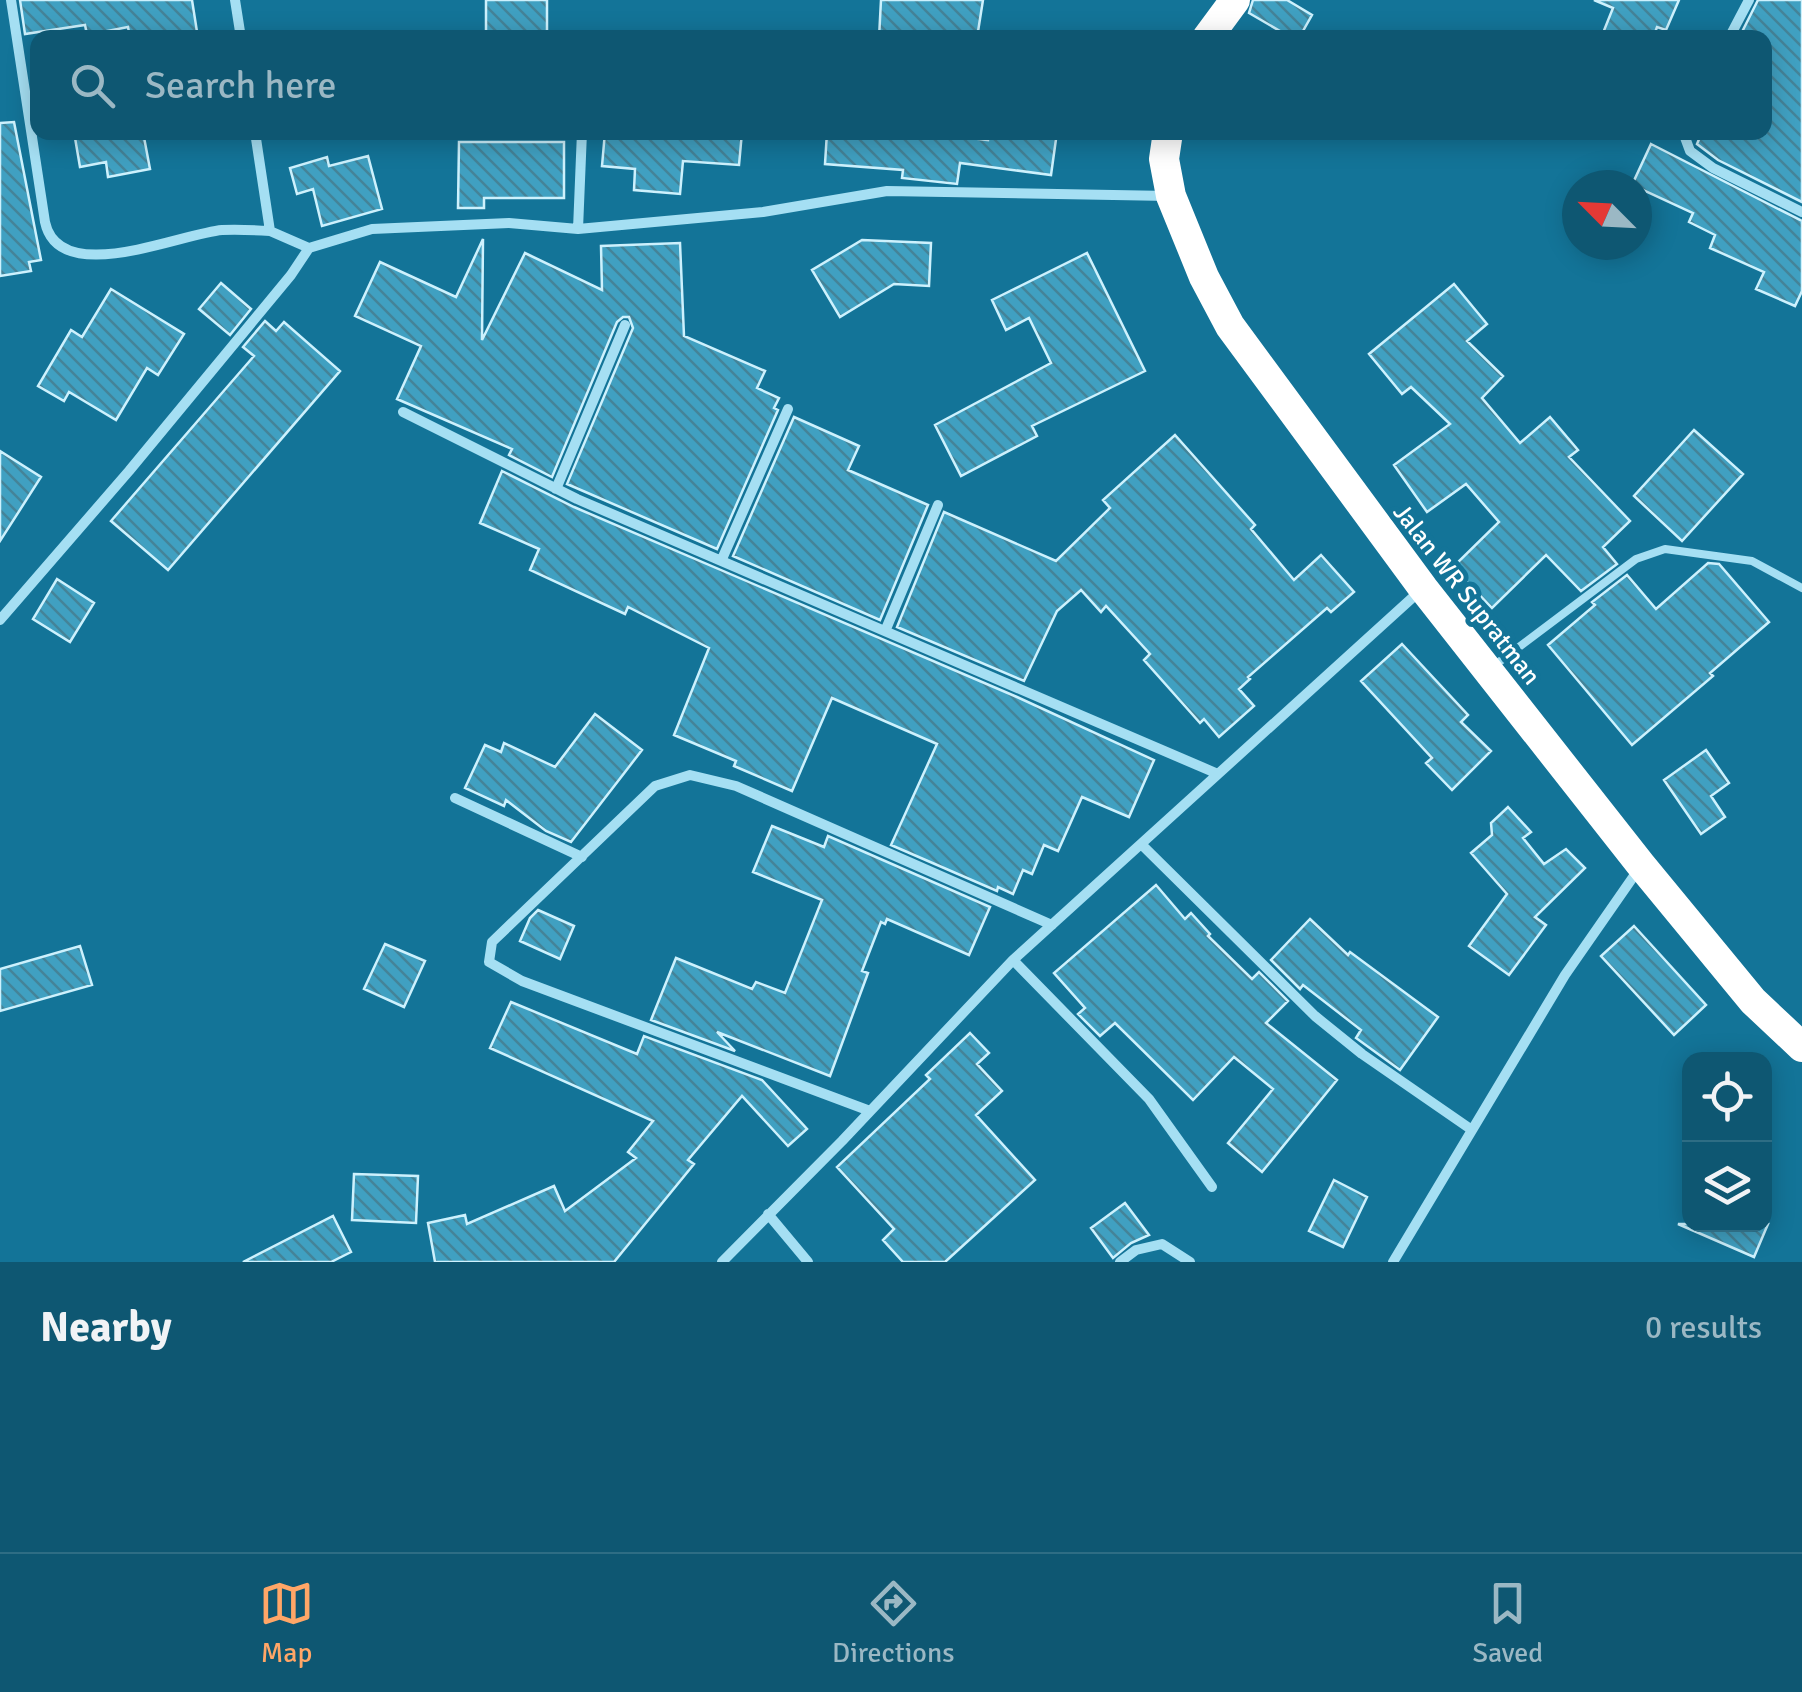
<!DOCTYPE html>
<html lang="en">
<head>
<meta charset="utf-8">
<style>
  :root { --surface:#0e5772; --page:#1c607a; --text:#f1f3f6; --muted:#9bb8c4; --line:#2e6d84; --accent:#ffa667 }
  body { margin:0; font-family:Signika,sans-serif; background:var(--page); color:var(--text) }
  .controls { position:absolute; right:30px; bottom:30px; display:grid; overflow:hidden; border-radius:20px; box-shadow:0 5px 25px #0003 }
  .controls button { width:90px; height:90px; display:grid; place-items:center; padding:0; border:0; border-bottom:2px solid var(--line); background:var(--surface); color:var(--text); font:50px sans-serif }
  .compass { position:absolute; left:1562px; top:170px; width:90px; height:90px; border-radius:50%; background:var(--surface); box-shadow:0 5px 25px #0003; rotate:294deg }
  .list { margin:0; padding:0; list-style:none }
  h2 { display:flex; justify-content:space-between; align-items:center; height:130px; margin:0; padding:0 40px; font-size:42px }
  h2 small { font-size:32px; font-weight:400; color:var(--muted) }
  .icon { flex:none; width:55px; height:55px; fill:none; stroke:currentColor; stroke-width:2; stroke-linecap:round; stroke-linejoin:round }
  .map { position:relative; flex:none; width:1802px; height:1262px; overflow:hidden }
  .search { position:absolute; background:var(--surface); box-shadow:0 5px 25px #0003; left:30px; right:30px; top:30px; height:110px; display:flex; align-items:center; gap:25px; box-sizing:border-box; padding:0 35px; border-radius:20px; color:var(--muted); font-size:38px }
  .sheet { height:290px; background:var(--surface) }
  nav { display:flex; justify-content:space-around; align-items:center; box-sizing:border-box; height:140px; border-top:2px solid var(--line); background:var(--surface); font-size:28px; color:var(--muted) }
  nav a { display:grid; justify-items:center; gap:5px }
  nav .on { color:var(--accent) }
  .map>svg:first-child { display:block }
</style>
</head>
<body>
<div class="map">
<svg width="1802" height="1262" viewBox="0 0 1802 1262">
  <defs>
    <pattern id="building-back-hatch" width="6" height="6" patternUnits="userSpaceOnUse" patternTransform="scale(2.5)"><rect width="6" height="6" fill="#40a0c1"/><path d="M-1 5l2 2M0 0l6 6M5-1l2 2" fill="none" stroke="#448398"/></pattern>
  </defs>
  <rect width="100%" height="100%" fill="#137498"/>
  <path fill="url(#building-back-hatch)" stroke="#cdf1fd" stroke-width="2.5" d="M 20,0 L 192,0 L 198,38 L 130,38 L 128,27 L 87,35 L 85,25 L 25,34 Z
    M 486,0 L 547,0 L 547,34 L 486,34 Z
    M 881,0 L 983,0 L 977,38 L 879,38 Z
    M 1253,0 L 1287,0 L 1312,15 L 1299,38 L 1292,38 L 1249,13 Z
    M 1594,0 L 1679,0 L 1666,30 L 1657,27 L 1653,38 L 1601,38 L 1613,8 Z
    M 1758,0 L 1802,0 L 1802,202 L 1718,160 L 1697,144 L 1702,132 L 1764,132 L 1764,38 L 1739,38 Z
    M 14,122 L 41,260 L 29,262 L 31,271 L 0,276 L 0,123 Z
    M 74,132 L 143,132 L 150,169 L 108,177 L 106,162 L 80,167 Z
    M 605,132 L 742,132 L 739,165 L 683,161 L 680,194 L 634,190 L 635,169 L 602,166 Z
    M 827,132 L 921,132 L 988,140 L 989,132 L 1057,132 L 1051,175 L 960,163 L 957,184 L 902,178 L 903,170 L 825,164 Z
    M 459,142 L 564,142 L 564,198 L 484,198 L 484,208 L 458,208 Z
    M 1651,144 L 1802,221 L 1802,291 L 1795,306 L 1756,289 L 1764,272 L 1710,248 L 1715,235 L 1689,222 L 1693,213 L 1632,185 Z
    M 368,156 L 382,209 L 322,226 L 313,189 L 297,194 L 290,168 L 327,157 L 329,166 Z
    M 483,239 L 482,340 L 525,253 L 602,290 L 601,246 L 680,243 L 684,336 L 765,371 L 757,388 L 779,398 L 774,408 L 778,410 L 717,549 L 567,484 L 633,328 L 629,317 L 623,317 L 617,322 L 552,477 L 509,455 L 512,449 L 397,399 L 421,346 L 355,316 L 380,262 L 456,297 Z
    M 862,240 L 931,243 L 929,286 L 894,284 L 840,317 L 812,270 Z
    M 1087,253 L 1145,371 L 1032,426 L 1037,436 L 961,476 L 935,425 L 1051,363 L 1029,318 L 1006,330 L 992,300 Z
    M 221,283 L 251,309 L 230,335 L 199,309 Z
    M 1454,284 L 1487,324 L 1467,341 L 1503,376 L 1482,398 L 1520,443 L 1550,417 L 1578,450 L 1569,457 L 1630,521 L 1603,547 L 1617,564 L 1581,591 L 1546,555 L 1492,608 L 1453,567 L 1499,522 L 1466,484 L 1427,512 L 1394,465 L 1450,424 L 1411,387 L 1402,394 L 1369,354 Z
    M 111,289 L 184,334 L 158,375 L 147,368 L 116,420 L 69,392 L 64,401 L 38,386 L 71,330 L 82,337 Z
    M 265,321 L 276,331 L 284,322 L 340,371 L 168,570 L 111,521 L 254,356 L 243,347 Z
    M 794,417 L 859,446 L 848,470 L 928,505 L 880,620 L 733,556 Z
    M 1694,430 L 1743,474 L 1682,541 L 1634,496 Z
    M 1175,435 L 1255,525 L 1251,529 L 1294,580 L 1321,555 L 1354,592 L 1331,612 L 1327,608 L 1248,677 L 1250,679 L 1239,689 L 1254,706 L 1219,737 L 1204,719 L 1200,723 L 1144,660 L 1150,654 L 1106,606 L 1101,612 L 1081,590 L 1057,611 L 1024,681 L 897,627 L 944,512 L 1056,561 L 1110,508 L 1103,500 Z
    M 0,451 L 41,477 L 0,541 Z
    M 502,471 L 574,507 L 1017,697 L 1154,760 L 1129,817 L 1082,797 L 1058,851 L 1044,845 L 1032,874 L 1023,870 L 1013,894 L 998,887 L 997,891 L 891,845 L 937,744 L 832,698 L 792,791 L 734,766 L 736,761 L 674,735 L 709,648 L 628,607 L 625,614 L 530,570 L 539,549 L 480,523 Z
    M 1708,563 L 1719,564 L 1769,622 L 1710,673 L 1713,676 L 1632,745 L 1548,645 L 1595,605 L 1592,602 L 1627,575 L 1656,609 Z
    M 57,579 L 94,603 L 70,642 L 33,619 Z
    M 1402,644 L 1468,715 L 1461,722 L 1491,751 L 1452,790 L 1426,763 L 1432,758 L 1361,681 Z
    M 595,714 L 642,750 L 571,842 L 546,831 L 506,800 L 504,806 L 465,788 L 485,745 L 501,752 L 504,743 L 555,767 Z
    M 1706,750 L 1729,783 L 1711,796 L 1725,817 L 1701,834 L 1664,780 Z
    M 1508,807 L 1531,832 L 1523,838 L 1544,864 L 1566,849 L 1585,868 L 1535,917 L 1546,925 L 1509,975 L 1469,946 L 1507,894 L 1471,853 L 1492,835 L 1491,823 Z
    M 772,826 L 824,847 L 828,836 L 990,907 L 969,955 L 887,919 L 885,924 L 881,922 L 862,971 L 868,973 L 830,1076 L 717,1032 L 735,1051 L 651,1020 L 676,958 L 752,989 L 756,982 L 785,993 L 822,900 L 753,872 Z
    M 1156,885 L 1185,919 L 1191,913 L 1210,934 L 1208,936 L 1252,979 L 1259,972 L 1288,1001 L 1266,1023 L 1337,1080 L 1262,1172 L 1228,1143 L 1273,1089 L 1234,1057 L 1193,1100 L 1115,1023 L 1100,1036 L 1078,1014 L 1085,1008 L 1054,973 Z
    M 538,910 L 574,926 L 560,959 L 520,941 L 530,918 Z
    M 1310,919 L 1348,955 L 1350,952 L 1438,1017 L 1400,1070 L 1356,1038 L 1361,1030 L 1303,985 L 1300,989 L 1271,960 Z
    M 1634,926 L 1706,1005 L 1674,1035 L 1601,956 Z
    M 385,944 L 425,961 L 404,1007 L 364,989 Z
    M 80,946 L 92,985 L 0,1011 L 0,969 Z
    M 511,1002 L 637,1054 L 644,1036 L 762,1080 L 807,1129 L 788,1146 L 742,1096 L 688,1160 L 694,1164 L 614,1262 L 435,1262 L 428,1223 L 465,1215 L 467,1224 L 554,1186 L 565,1211 L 636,1158 L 628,1152 L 653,1121 L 490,1048 Z
    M 970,1033 L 989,1053 L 977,1064 L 1002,1091 L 976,1115 L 1035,1180 L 945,1262 L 903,1262 L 883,1240 L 894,1229 L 837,1167 L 930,1079 L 926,1075 Z
    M 354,1174 L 418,1176 L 416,1223 L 352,1220 Z
    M 1334,1180 L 1367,1197 L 1343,1247 L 1309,1231 Z
    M 1125,1203 L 1149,1235 L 1131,1243 L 1113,1258 L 1091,1228 Z
    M 333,1216 L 351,1252 L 331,1262 L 243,1262 Z
    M 1678,1224 L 1768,1224 L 1754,1257 Z"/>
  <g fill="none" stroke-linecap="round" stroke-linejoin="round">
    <path stroke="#a5dff3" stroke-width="8" d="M 1495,665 L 1636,559 L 1665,549 L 1752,561 L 1802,588"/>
    <path stroke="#a5dff3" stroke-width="10" d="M 11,0 L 45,222 C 59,288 179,234 222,230 C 238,229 254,230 270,231
      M 235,0 L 241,38
      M 1729,38 L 1749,0
      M 255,132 L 270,231 L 309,248
      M 1683,132 L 1690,151 L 1713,168 L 1802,212
      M 578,229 L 582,132
      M 403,412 L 577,499 L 1218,774
      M 556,489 L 625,325
      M 722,559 L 788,409
      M 0,620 L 129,471 L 291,275 L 309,248 L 372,229 L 509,223 L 578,229 L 763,212 L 887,191 L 1169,196
      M 886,629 L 938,505
      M 455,798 L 582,857
      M 1141,844 L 1315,1016 L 1362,1054 L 1472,1130
      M 1013,960 L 1149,1099 L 1212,1187
      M 870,1111 L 522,981 L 489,962 L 492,942 L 655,786 L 690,775 L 736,786 L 1052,925
      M 768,1214 L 808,1262
      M 722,1262 L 842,1141 L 1013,960 L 1422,589
      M 1120,1262 L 1136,1250 L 1162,1244 L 1190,1262
      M 1393,1262 L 1565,975 L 1638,870"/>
    <path stroke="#fff" stroke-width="30" d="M 1207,38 L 1235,0
      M 1168,132 L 1164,159 L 1171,196 L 1204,277 L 1230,326 L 1423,588 L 1641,865 L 1753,1001 L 1802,1047"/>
  </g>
  <g text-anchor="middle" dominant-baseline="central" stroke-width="10" stroke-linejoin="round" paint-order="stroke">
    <g font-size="25" fill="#fff" stroke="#137498">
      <text transform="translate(1467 594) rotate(52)">Jalan WR Supratman</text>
    </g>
  </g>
</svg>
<div class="controls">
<button><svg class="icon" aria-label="locate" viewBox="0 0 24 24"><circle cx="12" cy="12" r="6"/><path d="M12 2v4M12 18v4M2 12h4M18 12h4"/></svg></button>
<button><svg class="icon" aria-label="layers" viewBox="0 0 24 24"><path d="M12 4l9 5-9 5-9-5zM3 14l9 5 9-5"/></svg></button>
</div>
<svg class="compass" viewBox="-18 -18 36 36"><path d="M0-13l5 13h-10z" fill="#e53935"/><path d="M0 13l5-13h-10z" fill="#9bb8c4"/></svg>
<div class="search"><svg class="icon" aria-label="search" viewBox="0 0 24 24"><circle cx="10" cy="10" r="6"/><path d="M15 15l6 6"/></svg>Search here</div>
</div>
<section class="sheet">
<h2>Nearby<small>0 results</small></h2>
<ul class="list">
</ul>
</section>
<nav>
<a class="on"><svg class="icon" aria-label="map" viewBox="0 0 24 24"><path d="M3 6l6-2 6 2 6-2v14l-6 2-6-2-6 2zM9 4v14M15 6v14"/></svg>Map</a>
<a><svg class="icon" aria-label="directions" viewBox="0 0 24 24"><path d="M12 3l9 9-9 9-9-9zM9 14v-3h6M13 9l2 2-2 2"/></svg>Directions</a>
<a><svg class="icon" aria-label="saved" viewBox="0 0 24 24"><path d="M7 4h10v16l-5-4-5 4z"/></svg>Saved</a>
</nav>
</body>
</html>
